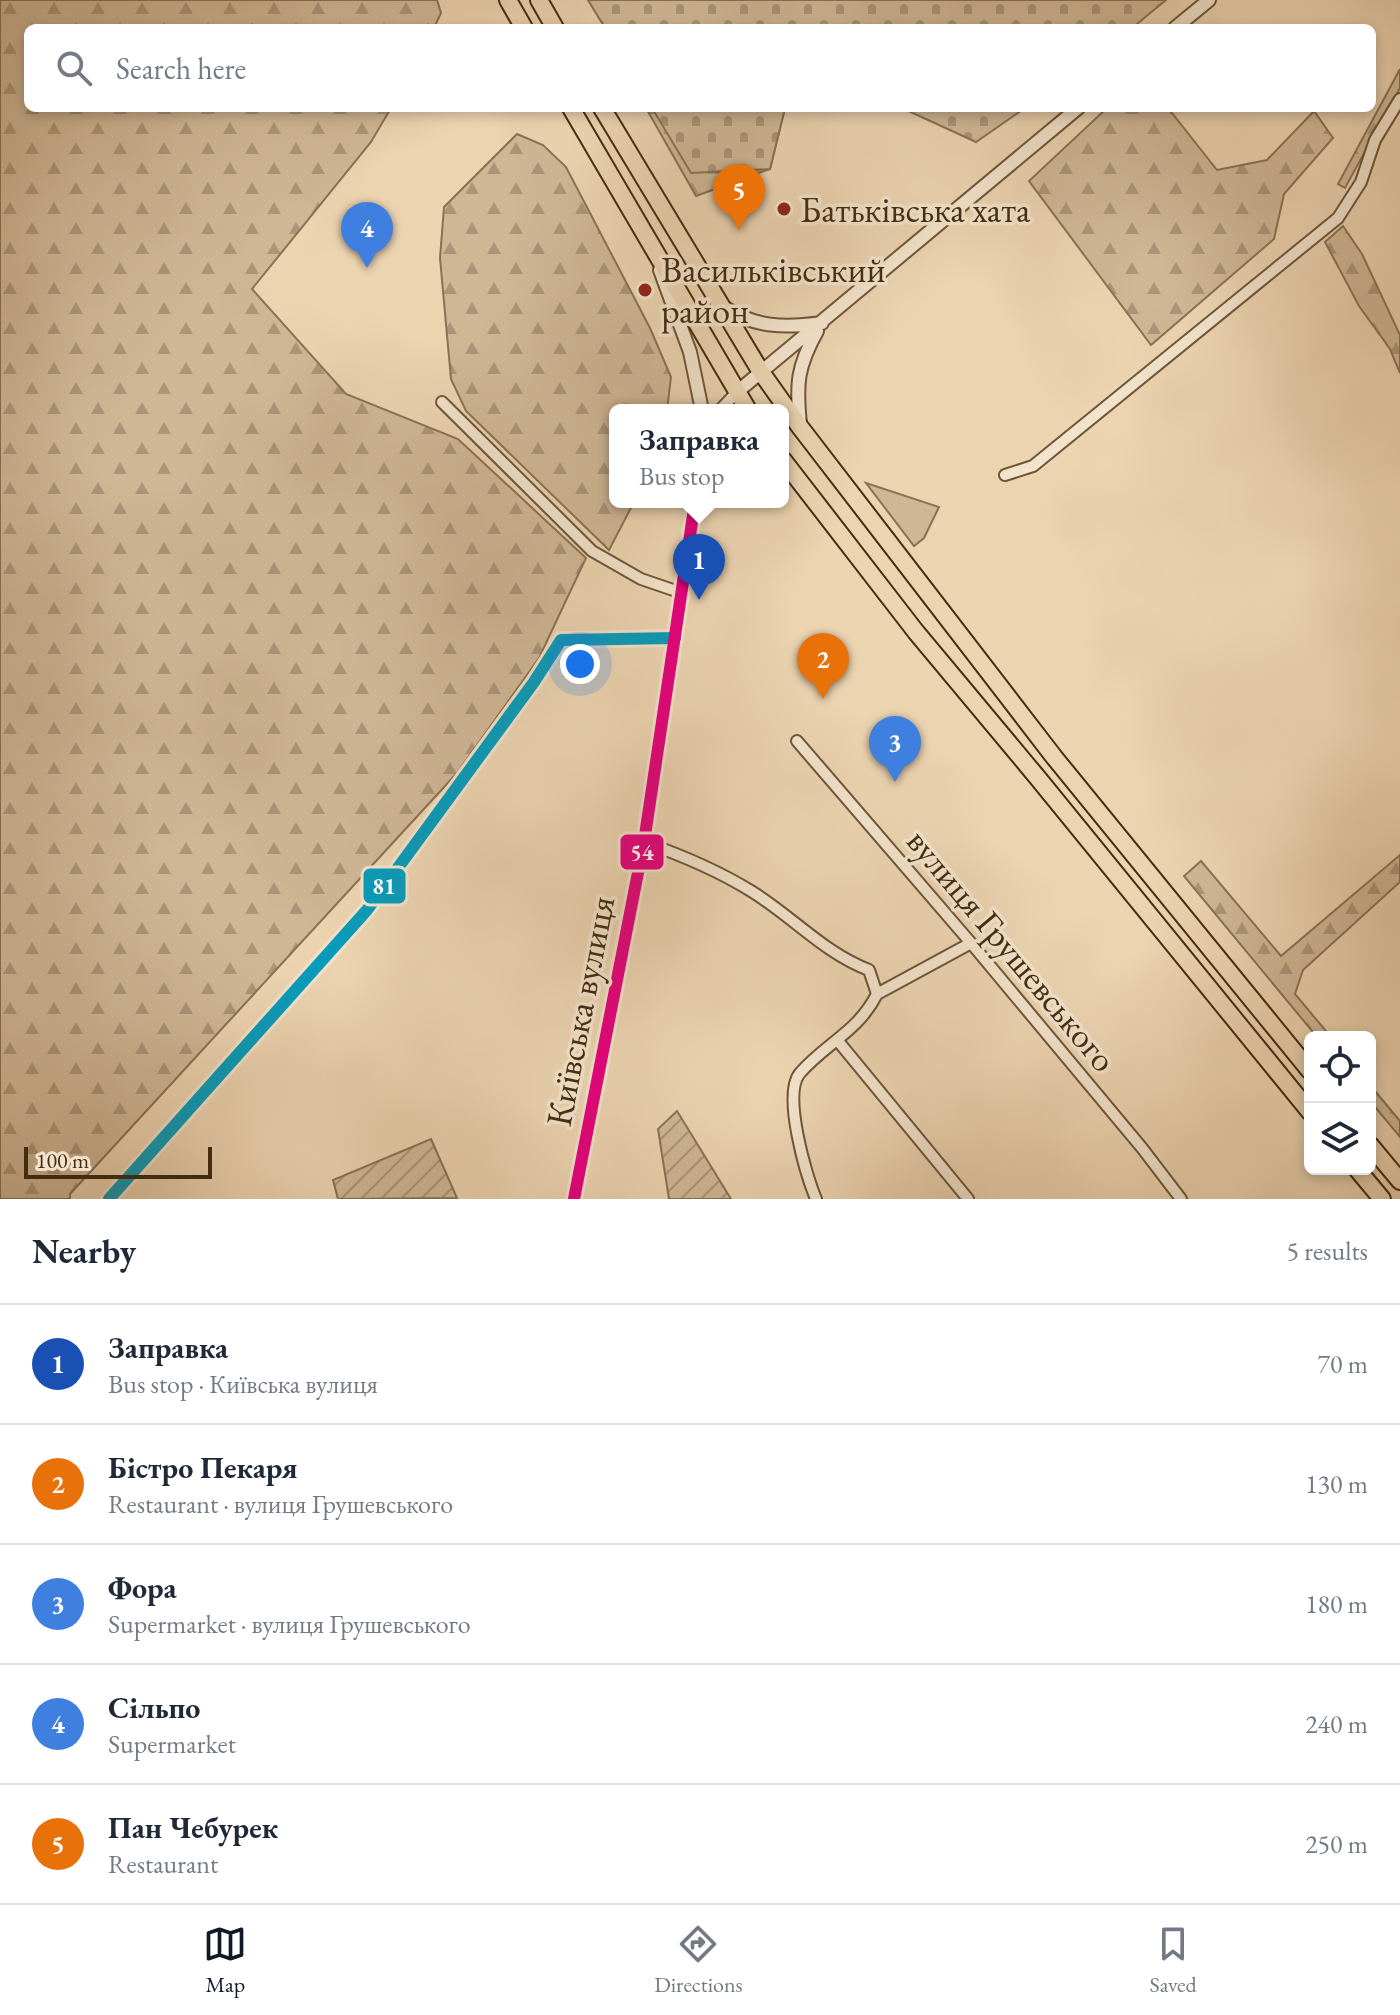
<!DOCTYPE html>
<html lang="en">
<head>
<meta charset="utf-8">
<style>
  :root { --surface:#fff; --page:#f6f6f7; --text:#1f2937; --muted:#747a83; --line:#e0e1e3; --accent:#111827 }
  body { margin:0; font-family:"EB Garamond",serif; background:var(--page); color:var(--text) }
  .controls { position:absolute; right:24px; bottom:24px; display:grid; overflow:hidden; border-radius:12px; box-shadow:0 4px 12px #0003 }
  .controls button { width:72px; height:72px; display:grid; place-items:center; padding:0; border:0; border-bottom:2px solid var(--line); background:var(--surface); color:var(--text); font:40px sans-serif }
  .scale { position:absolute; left:24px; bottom:20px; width:188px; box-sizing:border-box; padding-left:8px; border:4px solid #432c10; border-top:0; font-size:22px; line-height:28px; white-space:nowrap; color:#432c10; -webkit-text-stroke:6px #f3e3cc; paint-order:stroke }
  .you { position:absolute; left:580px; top:664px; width:28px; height:28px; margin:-20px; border:6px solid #fff; border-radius:50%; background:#1a73e8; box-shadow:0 0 0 12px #1a73e833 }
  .badge { display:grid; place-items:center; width:52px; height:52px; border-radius:50%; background:var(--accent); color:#fff; font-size:26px; font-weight:700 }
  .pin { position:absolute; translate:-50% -66px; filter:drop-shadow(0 2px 4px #0008) }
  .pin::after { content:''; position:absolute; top:42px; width:28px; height:24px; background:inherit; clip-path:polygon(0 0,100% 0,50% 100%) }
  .popup { position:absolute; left:609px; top:404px; width:180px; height:104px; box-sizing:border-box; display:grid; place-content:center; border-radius:12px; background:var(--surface); filter:drop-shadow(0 2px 6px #0005); font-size:26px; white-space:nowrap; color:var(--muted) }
  .popup b { font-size:30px; color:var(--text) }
  .popup::after { content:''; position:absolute; left:50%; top:100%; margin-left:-16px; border:16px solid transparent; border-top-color:var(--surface) }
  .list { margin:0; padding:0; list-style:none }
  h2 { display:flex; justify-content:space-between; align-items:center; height:104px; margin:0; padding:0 32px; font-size:34px }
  h2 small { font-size:26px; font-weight:400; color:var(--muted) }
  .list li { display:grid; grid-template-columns:52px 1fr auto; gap:24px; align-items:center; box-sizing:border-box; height:120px; padding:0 32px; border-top:2px solid var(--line) }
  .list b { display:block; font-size:30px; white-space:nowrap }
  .list p { margin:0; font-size:26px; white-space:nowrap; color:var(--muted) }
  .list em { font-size:26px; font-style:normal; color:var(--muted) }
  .icon { flex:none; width:44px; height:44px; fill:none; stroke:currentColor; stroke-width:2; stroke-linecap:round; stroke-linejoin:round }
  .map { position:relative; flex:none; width:1400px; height:1199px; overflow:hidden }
  .search { position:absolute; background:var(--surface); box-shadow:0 4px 12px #0003; left:24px; right:24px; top:24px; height:88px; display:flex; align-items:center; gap:20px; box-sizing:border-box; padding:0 28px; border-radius:12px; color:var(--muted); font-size:30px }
  .sheet { height:704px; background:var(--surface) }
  nav { display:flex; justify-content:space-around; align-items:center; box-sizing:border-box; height:112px; border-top:2px solid var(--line); background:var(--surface); font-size:22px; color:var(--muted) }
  nav a { display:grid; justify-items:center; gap:4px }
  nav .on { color:var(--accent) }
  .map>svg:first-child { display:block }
</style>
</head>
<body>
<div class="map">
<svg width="1400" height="1199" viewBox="0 0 1400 1199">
  <defs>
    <pattern id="forest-firs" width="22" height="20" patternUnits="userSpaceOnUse" patternTransform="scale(2)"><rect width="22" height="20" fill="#cfb796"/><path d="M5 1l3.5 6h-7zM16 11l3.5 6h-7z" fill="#aa9579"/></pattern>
    <pattern id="cemetery-stones" width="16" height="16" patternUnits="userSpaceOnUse" patternTransform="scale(2)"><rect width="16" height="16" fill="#cfb796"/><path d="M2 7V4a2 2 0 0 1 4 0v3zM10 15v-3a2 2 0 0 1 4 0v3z" fill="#aa9579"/></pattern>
    <pattern id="garden-furrows" width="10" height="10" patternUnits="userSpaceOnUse" patternTransform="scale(2)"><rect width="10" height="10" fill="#cfb796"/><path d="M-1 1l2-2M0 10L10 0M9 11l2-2" fill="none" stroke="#aa9579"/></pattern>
  </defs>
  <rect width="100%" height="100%" fill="#ecd4b1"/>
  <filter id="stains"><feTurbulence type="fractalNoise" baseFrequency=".0025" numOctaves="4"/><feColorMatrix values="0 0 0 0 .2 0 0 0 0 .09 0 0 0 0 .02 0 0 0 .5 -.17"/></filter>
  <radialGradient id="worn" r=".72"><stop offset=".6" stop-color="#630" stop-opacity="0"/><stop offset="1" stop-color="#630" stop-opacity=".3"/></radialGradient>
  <path fill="#cfb796" stroke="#897253" stroke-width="2" d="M 866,483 L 939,507 L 924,538 L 914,546 Z"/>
  <path fill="url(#forest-firs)" stroke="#897253" stroke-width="2" d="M 0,0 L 437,0 L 441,13 L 434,28 L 28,28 L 28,108 L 391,108 L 371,142 L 252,289 L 346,394 L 458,439 L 586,558 L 539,658 L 457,773 L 70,1194 L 70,1199 L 0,1199 Z
    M 1400,69 L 1400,88 L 1345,188 L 1338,184 Z
    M 646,108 L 785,108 L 770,169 L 696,196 Z
    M 1107,108 L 1168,108 L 1217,170 L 1267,160 L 1314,111 L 1333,138 L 1284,194 L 1274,239 L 1151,345 L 1029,181 Z
    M 517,134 L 543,145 L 566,167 L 650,328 L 671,377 L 667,410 L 615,410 L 615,502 L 634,502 L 609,550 L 466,411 L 451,379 L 440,258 L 444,207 Z
    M 1343,226 L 1362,254 L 1400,335 L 1400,373 L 1390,349 L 1359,306 L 1325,242 Z
    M 1400,855 L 1400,882 L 1303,970 L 1295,994 L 1331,1037 L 1317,1037 L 1184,876 L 1201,861 L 1281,956 Z
    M 1370,1085 L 1400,1121 L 1400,1137 L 1370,1101 Z"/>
  <path fill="url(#cemetery-stones)" stroke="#897253" stroke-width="2" d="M 588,0 L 1166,0 L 1132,28 L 605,28 Z
    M 652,108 L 785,108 L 770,169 L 691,173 Z
    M 902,108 L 1025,108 L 976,142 Z"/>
  <path fill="url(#garden-furrows)" stroke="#897253" stroke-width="2" d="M 677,1111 L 731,1199 L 669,1199 L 658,1129 Z
    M 431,1139 L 457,1198 L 338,1199 L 333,1180 Z"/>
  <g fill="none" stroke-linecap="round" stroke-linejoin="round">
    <g stroke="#6d5638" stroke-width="14">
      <path id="minor" d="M 442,402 L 592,551 L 641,579 L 682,593
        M 720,410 L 737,392
        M 1005,475 L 1033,466 L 1338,218 L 1361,182 L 1375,140 L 1400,99
        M 797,741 L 971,943 L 1142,1148 L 1181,1199
        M 644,842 C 681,855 717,870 751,891 C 792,916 824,953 869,970 L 877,994 C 858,1032 826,1043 800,1073 C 782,1094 806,1175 816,1199
        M 877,994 L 971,943
        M 838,1041 L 968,1199
        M 109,1199 L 367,910 L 534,682 L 561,640 L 675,638"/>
    </g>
    <g stroke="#6d5638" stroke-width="16">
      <path id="tertiary" d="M 1175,28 L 1209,0
        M 660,270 L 690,352 L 702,410
        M 722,306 C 755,328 785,328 822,323
        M 737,392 L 1078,108
        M 800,424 C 796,384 797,367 817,331
        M 574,1199 L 644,842 L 695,502"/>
    </g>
    <g stroke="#432c10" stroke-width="20">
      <path id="trunk" d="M 508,0 L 524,28
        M 539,0 L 555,28
        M 571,108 L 748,410
        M 602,108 L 761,372 L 800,427 L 1054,757 L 1310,1071
        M 783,460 L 916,632 L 1037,777 L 1310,1112
        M 1370,1145 L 1400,1181
        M 1357,1169 L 1382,1199"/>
    </g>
    <use href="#minor" stroke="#f3e3cc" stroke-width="10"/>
    <use href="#tertiary" stroke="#f3e3cc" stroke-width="12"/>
    <use href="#trunk" stroke="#ecd4b1" stroke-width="16"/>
    <g stroke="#f3e3cc" stroke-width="18">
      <path id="bus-1" d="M 109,1199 L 367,910 L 534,682 L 561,640 L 675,638"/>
    </g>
    <g stroke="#f3e3cc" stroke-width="18">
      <path id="bus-2" d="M 574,1199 L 644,842 L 695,502"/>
    </g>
    <use href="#bus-1" stroke="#079cbb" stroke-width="12"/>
    <use href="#bus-2" stroke="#e5007d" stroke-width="12"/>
  </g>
  <g fill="#8f2418" stroke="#f3e3cc" stroke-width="3">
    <circle cx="784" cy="209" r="8"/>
    <circle cx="645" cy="290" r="8"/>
  </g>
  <g text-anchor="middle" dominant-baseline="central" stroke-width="7" stroke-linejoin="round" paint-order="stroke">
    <g font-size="36" fill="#432c10" stroke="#f3e3cc" text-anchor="start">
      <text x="800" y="209">Батьківська хата</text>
      <text x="661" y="269">Васильківський<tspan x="661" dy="41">район</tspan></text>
    </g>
    <g font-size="36" fill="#432c10" stroke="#f3e3cc">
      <text transform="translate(1012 950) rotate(50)">вулиця Грушевського</text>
      <text transform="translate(580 1011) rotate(-79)">Київська вулиця</text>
    </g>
  </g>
  <g stroke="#f3e3cc" stroke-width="3">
    <rect x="619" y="833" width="46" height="38" rx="8" fill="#e5007d"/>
    <rect x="362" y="867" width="45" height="38" rx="8" fill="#079cbb"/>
  </g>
  <g font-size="22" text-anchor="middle" font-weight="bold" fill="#fff">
    <text x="642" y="860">54</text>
    <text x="384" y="894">81</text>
  </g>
  <rect width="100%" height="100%" filter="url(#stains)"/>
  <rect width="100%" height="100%" fill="url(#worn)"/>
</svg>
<div class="controls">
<button><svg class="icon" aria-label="locate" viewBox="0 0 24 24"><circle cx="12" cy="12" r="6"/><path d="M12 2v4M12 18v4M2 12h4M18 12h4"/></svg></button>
<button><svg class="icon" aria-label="layers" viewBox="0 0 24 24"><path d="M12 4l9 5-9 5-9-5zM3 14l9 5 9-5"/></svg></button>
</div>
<div class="scale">100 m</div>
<div class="you"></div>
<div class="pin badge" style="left:699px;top:600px;background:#1a4fb4">1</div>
<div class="popup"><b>Заправка</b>Bus stop</div>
<div class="pin badge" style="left:823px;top:699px;background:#e8710a">2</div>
<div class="pin badge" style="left:895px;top:782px;background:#3f7fe0">3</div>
<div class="pin badge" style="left:367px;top:268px;background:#3f7fe0">4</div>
<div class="pin badge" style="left:739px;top:230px;background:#e8710a">5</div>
<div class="search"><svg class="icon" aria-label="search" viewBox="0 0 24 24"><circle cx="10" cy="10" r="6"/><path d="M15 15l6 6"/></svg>Search here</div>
</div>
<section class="sheet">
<h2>Nearby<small>5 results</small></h2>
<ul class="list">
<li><span class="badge" style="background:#1a4fb4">1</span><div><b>Заправка</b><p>Bus stop · Київська вулиця</p></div><em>70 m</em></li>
<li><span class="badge" style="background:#e8710a">2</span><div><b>Бістро Пекаря</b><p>Restaurant · вулиця Грушевського</p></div><em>130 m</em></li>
<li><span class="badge" style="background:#3f7fe0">3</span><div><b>Фора</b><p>Supermarket · вулиця Грушевського</p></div><em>180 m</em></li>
<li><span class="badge" style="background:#3f7fe0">4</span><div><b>Сільпо</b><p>Supermarket</p></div><em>240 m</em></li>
<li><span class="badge" style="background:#e8710a">5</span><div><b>Пан Чебурек</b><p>Restaurant</p></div><em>250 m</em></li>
</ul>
</section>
<nav>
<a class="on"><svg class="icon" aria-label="map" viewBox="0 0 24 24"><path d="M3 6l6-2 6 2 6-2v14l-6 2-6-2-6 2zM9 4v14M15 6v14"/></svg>Map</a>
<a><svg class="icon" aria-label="directions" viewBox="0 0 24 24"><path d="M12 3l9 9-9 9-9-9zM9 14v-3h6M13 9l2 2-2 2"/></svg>Directions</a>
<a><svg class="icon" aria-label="saved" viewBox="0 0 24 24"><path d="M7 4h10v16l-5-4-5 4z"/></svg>Saved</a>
</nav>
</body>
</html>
